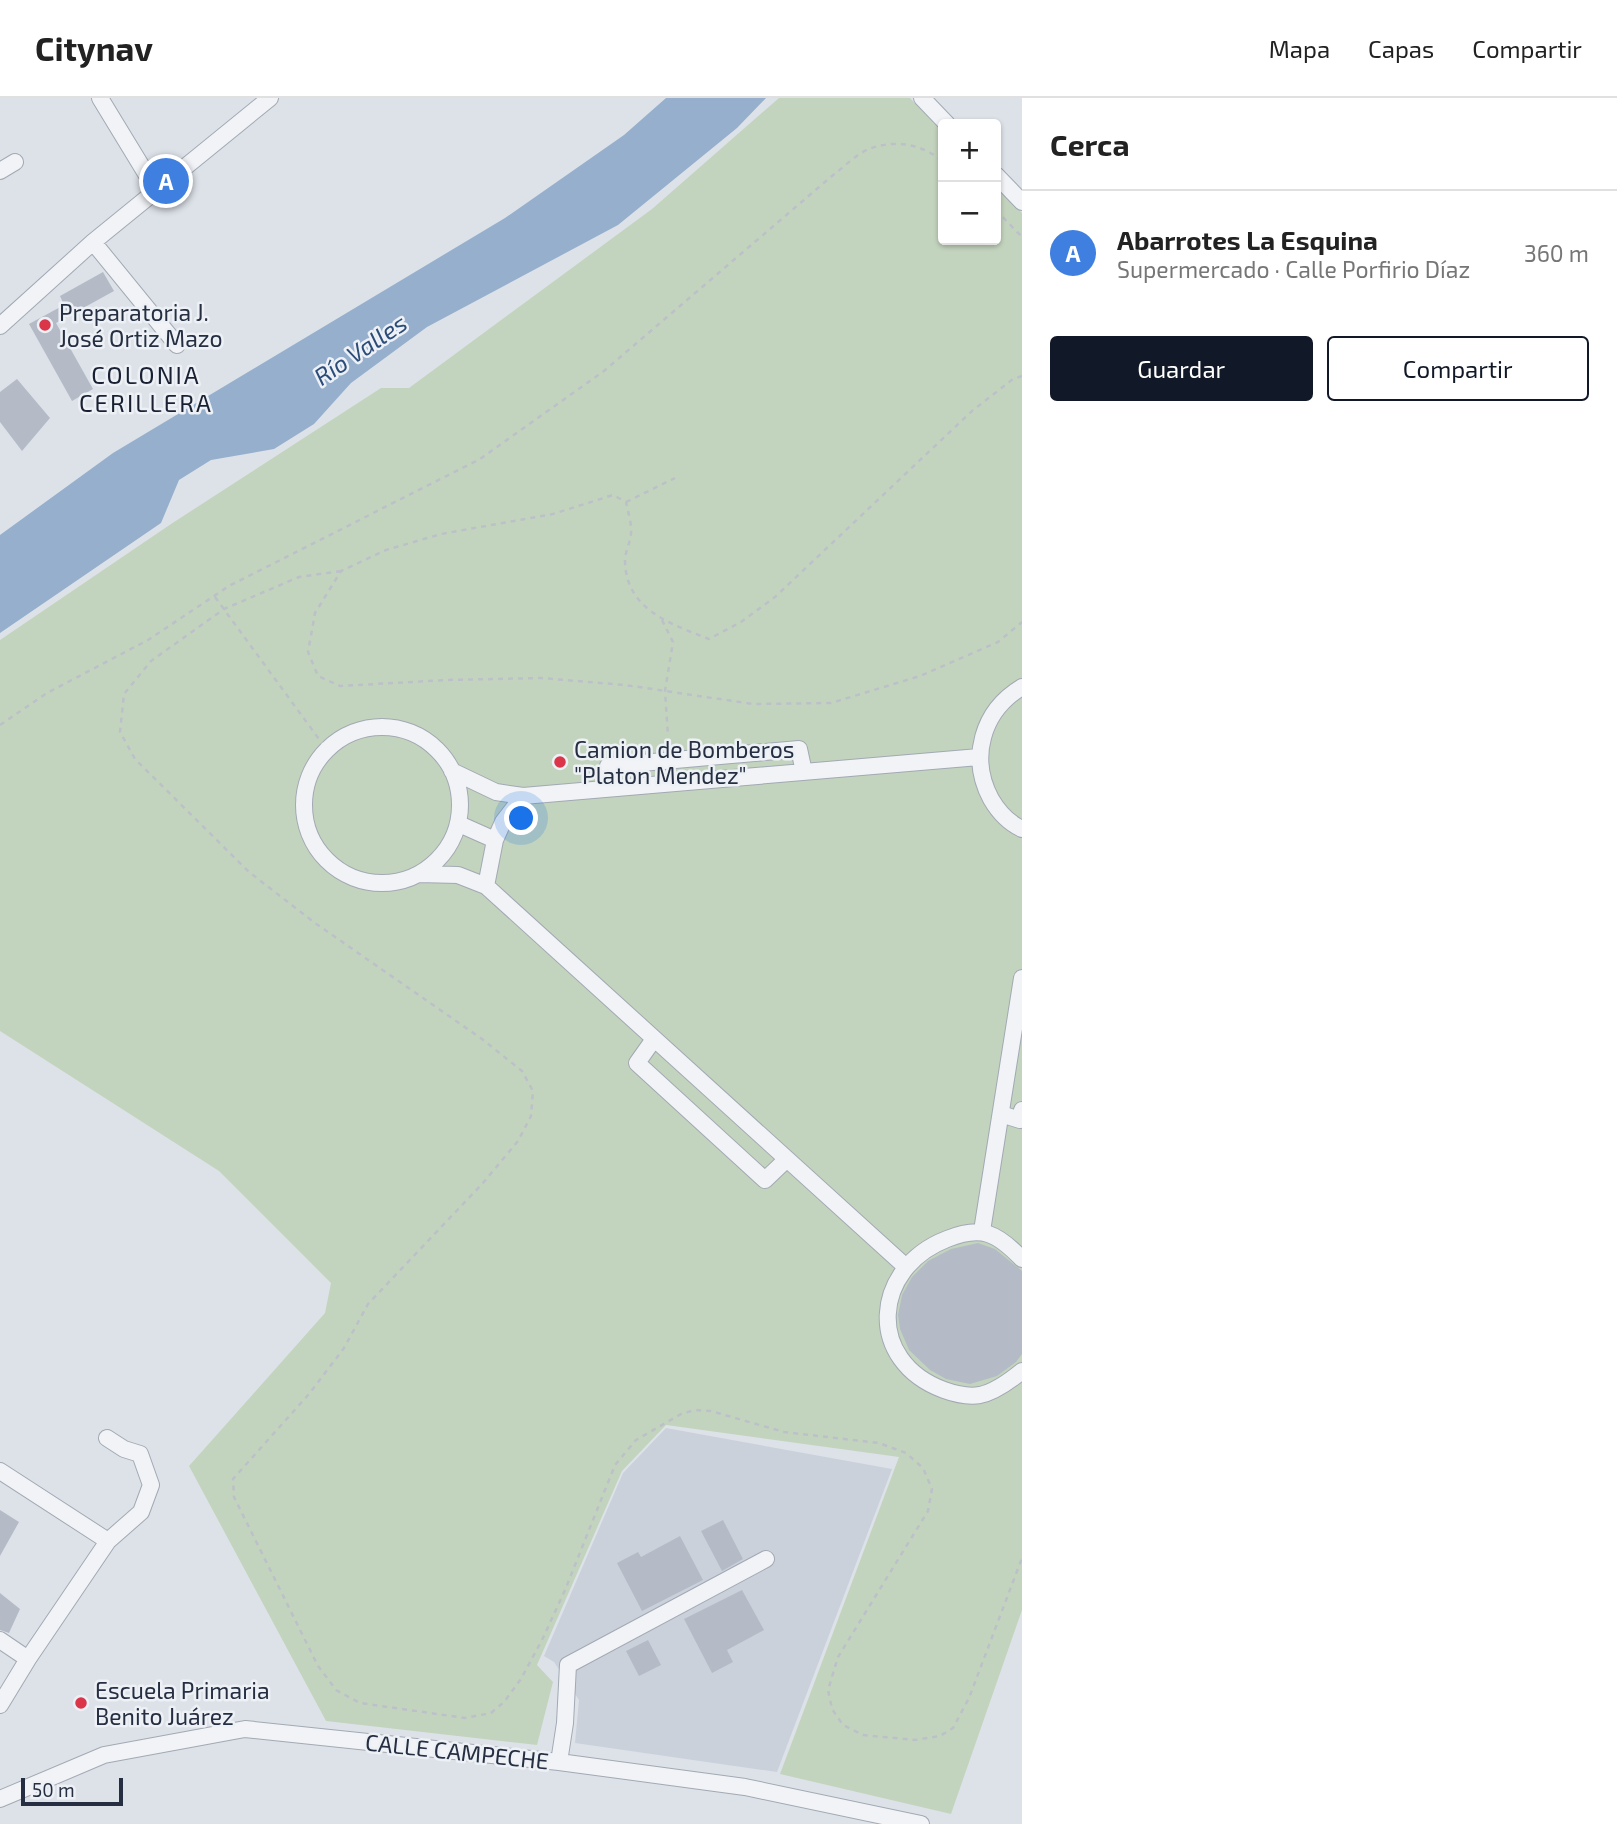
<!DOCTYPE html>
<html lang="es">
<head>
<meta charset="utf-8">
<style>
  :root { --surface:#fff; --page:#f6f6f6; --text:#222; --muted:#767676; --line:#e0e0e0; --accent:#111827 }
  body { margin:0; font-family:"Exo 2",sans-serif; background:var(--page); color:var(--text) }
  .controls { position:absolute; right:21px; top:21px; display:grid; overflow:hidden; border-radius:7px; box-shadow:0 2px 5px #0004 }
  .controls button { width:63px; height:63px; display:grid; place-items:center; padding:0; border:0; border-bottom:2px solid var(--line); background:var(--surface); color:var(--text); font:35px sans-serif }
  .scale { position:absolute; left:21px; bottom:18px; width:102px; box-sizing:border-box; padding-left:7px; border:4px solid #252f41; border-top:0; font-size:19px; line-height:24px; white-space:nowrap; color:#252f41; -webkit-text-stroke:5px #edf1f6; paint-order:stroke }
  .you { position:absolute; left:522px; top:721px; width:24px; height:24px; margin:-18px; border:5px solid #fff; border-radius:50%; background:#1a73e8; box-shadow:0 0 0 10px #1a73e833 }
  .badge { display:grid; place-items:center; width:46px; height:46px; border-radius:50%; background:var(--accent); color:#fff; font-size:23px; font-weight:700 }
  .pin { position:absolute; translate:-50% -50%; border:4px solid #fff; box-shadow:0 2px 7px #0006 }
  .list { margin:0; padding:0; list-style:none }
  h2 { display:flex; justify-content:space-between; align-items:center; height:91px; margin:0; padding:0 28px; font-size:30px }
  h2 small { font-size:23px; font-weight:400; color:var(--muted) }
  .list li { display:grid; grid-template-columns:46px 1fr auto; gap:21px; align-items:center; box-sizing:border-box; height:126px; padding:0 28px; border-top:2px solid var(--line) }
  .list b { display:block; font-size:26px; white-space:nowrap }
  .list p { margin:0; font-size:23px; white-space:nowrap; color:var(--muted) }
  .list em { font-size:23px; font-style:normal; color:var(--muted) }
  .actions { display:flex; gap:14px; padding:21px 28px }
  .actions a { flex:1; padding:16px 0; border:2px solid var(--accent); border-radius:7px; text-align:center; font-size:24px; color:var(--accent) }
  .actions .main { background:var(--accent); color:#fff }
  .map { position:relative; flex:none; width:1022px; height:1726px; overflow:hidden }
  header { display:flex; align-items:center; gap:42px; box-sizing:border-box; height:98px; padding:0 35px; background:var(--surface); border-bottom:2px solid var(--line) }
  header strong { font-size:33px }
  nav { display:flex; gap:38px; margin-inline-start:auto; font-size:24px }
  main { display:flex }
  aside { flex:1; background:var(--surface) }
  .map>svg:first-child { display:block }
</style>
</head>
<body>
<header>
<strong>Citynav</strong>
<nav><a>Mapa</a><a>Capas</a><a>Compartir</a></nav>
</header>
<main>
<div class="map">
<svg width="1022" height="1726" viewBox="0 0 1022 1726">
  <rect width="100%" height="100%" fill="#dde2e9"/>
  <path fill="#cbd1db" d="M 666,1330 L 892,1371 L 777,1674 L 575,1645 L 579,1602 L 554,1564 L 544,1558 L 623,1375 Z"/>
  <path fill="#c3d4be" d="M 779,0 L 910,0 L 943,35 L 943,142 L 996,142 L 996,88 L 1022,115 L 1022,1512 L 951,1716 L 780,1676 L 899,1359 L 666,1327 L 622,1373 L 537,1567 L 553,1584 L 537,1647 L 326,1623 L 189,1368 L 325,1215 L 331,1185 L 219,1073 L 0,933 L 0,542 L 171,426 L 381,290 L 409,290 L 652,111 Z"/>
  <path fill="#95afcd" d="M 666,0 L 766,0 L 737,30 L 618,127 L 427,229 L 351,285 L 314,326 L 274,351 L 211,362 L 179,382 L 161,425 L 0,535 L 0,437 L 113,355 L 505,120 L 624,37 Z"/>
  <path fill="#b4bbc6" d="M 103,174 L 114,193 L 56,225 L 93,291 L 72,303 L 29,226 L 64,207 L 60,198 Z
    M 17,281 L 50,320 L 22,353 L 0,324 L 0,294 Z
    M 978,1145 L 995,1151 L 1022,1173 L 1022,1256 L 1016,1264 L 997,1278 L 970,1286 L 946,1281 L 930,1272 L 909,1252 L 900,1231 L 898,1217 L 902,1197 L 912,1179 L 928,1163 L 951,1151 Z
    M 0,1412 L 19,1424 L 0,1458 Z
    M 723,1422 L 743,1461 L 722,1473 L 701,1433 Z
    M 680,1438 L 703,1482 L 642,1513 L 617,1465 L 638,1454 L 641,1459 Z
    M 742,1492 L 764,1532 L 727,1552 L 733,1564 L 712,1575 L 684,1521 Z
    M 0,1495 L 20,1511 L 9,1535 L 0,1532 Z
    M 648,1542 L 661,1567 L 639,1578 L 626,1553 Z"/>
  <g fill="none" stroke-linecap="round" stroke-linejoin="round">
    <g stroke="#a2a9b3" stroke-width="18">
      <path id="minor" d="M 100,0 L 156,92
        M 922,0 L 947,26
        M 0,73 L 15,64
        M 996,77 L 1022,104
        M 93,144 L 177,247
        M 0,228 L 93,144 L 270,0
        M 1022,589 C 982,613 969,660 991,701 C 998,713 1009,725 1022,731
        M304 707a78 78 0 1 1 156 0a78 78 0 1 1-156 0Z
        M 452,673 L 496,694 L 523,698 L 979,659
        M 607,691 L 608,668 L 799,651 L 804,674
        M 459,726 L 495,742
        M 419,776 L 458,777 L 486,788 L 906,1169
        M 486,788 L 495,742 L 503,724 L 523,698
        M 654,941 L 637,965 L 765,1082 L 787,1061
        M 1001,1016 L 1020,1022 L 1022,1012
        M 982,1133 L 1022,880
        M 1022,1161 C 997,1135 982,1127 947,1141 C 872,1170 865,1263 944,1292 C 955,1296 968,1299 980,1297 C 995,1294 1011,1282 1022,1273
        M 0,1373 L 108,1443
        M 0,1542 L 28,1561
        M 0,1607 L 28,1561 L 108,1443 L 141,1414 L 151,1387 L 140,1356 L 124,1351 L 107,1340
        M 559,1664 L 565,1625 L 568,1567 L 766,1461
        M 0,1701 L 104,1657 L 245,1631 L 559,1664 L 745,1689 L 921,1726"/>
    </g>
    <path stroke="#bcc0c8" stroke-width="2.5" stroke-dasharray="5 5" stroke-linecap="butt" d="M 996,112 L 1022,139
      M 1022,278 L 1013,281 L 972,313 L 775,499 L 741,524 L 709,541 C 671,526 626,512 625,463 C 625,454 630,445 631,436 C 632,426 628,414 626,404 L 613,397 L 553,416 L 441,436 L 386,452 L 341,473 L 315,515 L 308,554 L 318,578 L 340,588 L 447,582 L 541,580 L 625,587 L 753,606 L 831,605 L 920,578 L 998,544 L 1022,524
      M 626,404 L 675,380
      M 341,473 L 299,479 L 224,511 L 151,563 L 124,596 L 120,634 L 135,661 L 249,774 L 315,825 L 482,941 L 522,973 L 533,993 L 531,1018 L 518,1043 L 483,1085 L 368,1206 L 344,1250 L 309,1296 L 233,1381 L 234,1399 L 318,1568 L 336,1592 L 360,1605 L 465,1620 L 491,1615 L 504,1604 L 521,1581 L 543,1540 L 565,1492 L 615,1367 L 636,1342 L 681,1316 L 695,1312 L 711,1313 L 784,1334 L 879,1345 L 906,1355 L 923,1370 L 932,1391 L 928,1413 L 838,1559 L 828,1592 L 832,1611 L 843,1627 L 863,1637 L 915,1642 L 940,1638 L 953,1630 L 969,1600 L 1022,1460
      M 215,499 L 327,652
      M 662,522 L 673,544 L 665,593 L 668,638
      M 0,627 L 47,595 L 148,542 L 229,488 L 480,361 L 604,273 L 832,78 C 843,70 856,56 869,51 C 895,41 923,46 943,64"/>
    <use href="#minor" stroke="#f1f3f7" stroke-width="16"/>
  </g>
  <g fill="#db354a" stroke="#edf1f6" stroke-width="2.5">
    <circle cx="45" cy="227" r="7"/>
    <circle cx="560" cy="664" r="7"/>
    <circle cx="81" cy="1605" r="7"/>
  </g>
  <g text-anchor="middle" dominant-baseline="central" stroke-width="5" stroke-linejoin="round" paint-order="stroke">
    <g font-size="23" fill="#252f41" stroke="#edf1f6" text-anchor="start">
      <text x="59" y="214">Preparatoria J.<tspan x="59" dy="26">José Ortiz Mazo</tspan></text>
      <text x="574" y="651">Camion de Bomberos<tspan x="574" dy="26">"Platon Mendez"</tspan></text>
      <text x="95" y="1592">Escuela Primaria<tspan x="95" dy="26">Benito Juárez</tspan></text>
    </g>
    <g font-size="23" fill="#252f41" stroke="#edf1f6">
      <text transform="translate(457 1653) rotate(6)">CALLE CAMPECHE</text>
    </g>
    <g font-size="24" font-style="italic" fill="#2b4c79" stroke="#edf1f6">
      <text transform="translate(360 251) rotate(-34)">Río Valles</text>
    </g>
    <g font-size="24" letter-spacing="2" fill="#182032" stroke="#edf1f6">
      <text x="146" y="276">COLONIA<tspan x="146" dy="28">CERILLERA</tspan></text>
    </g>
  </g>
</svg>
<div class="controls">
<button>+</button>
<button>−</button>
</div>
<div class="scale">50 m</div>
<div class="you"></div>
<div class="pin badge" style="left:166px;top:83px;background:#3f7fe0">A</div>
</div>
<aside>
<h2>Cerca<small></small></h2>
<ul class="list">
<li><span class="badge" style="background:#3f7fe0">A</span><div><b>Abarrotes La Esquina</b><p>Supermercado · Calle Porfirio Díaz</p></div><em>360 m</em></li>
</ul>
<div class="actions"><a class="main">Guardar</a><a>Compartir</a></div>
</aside>
</main>
</body>
</html>
